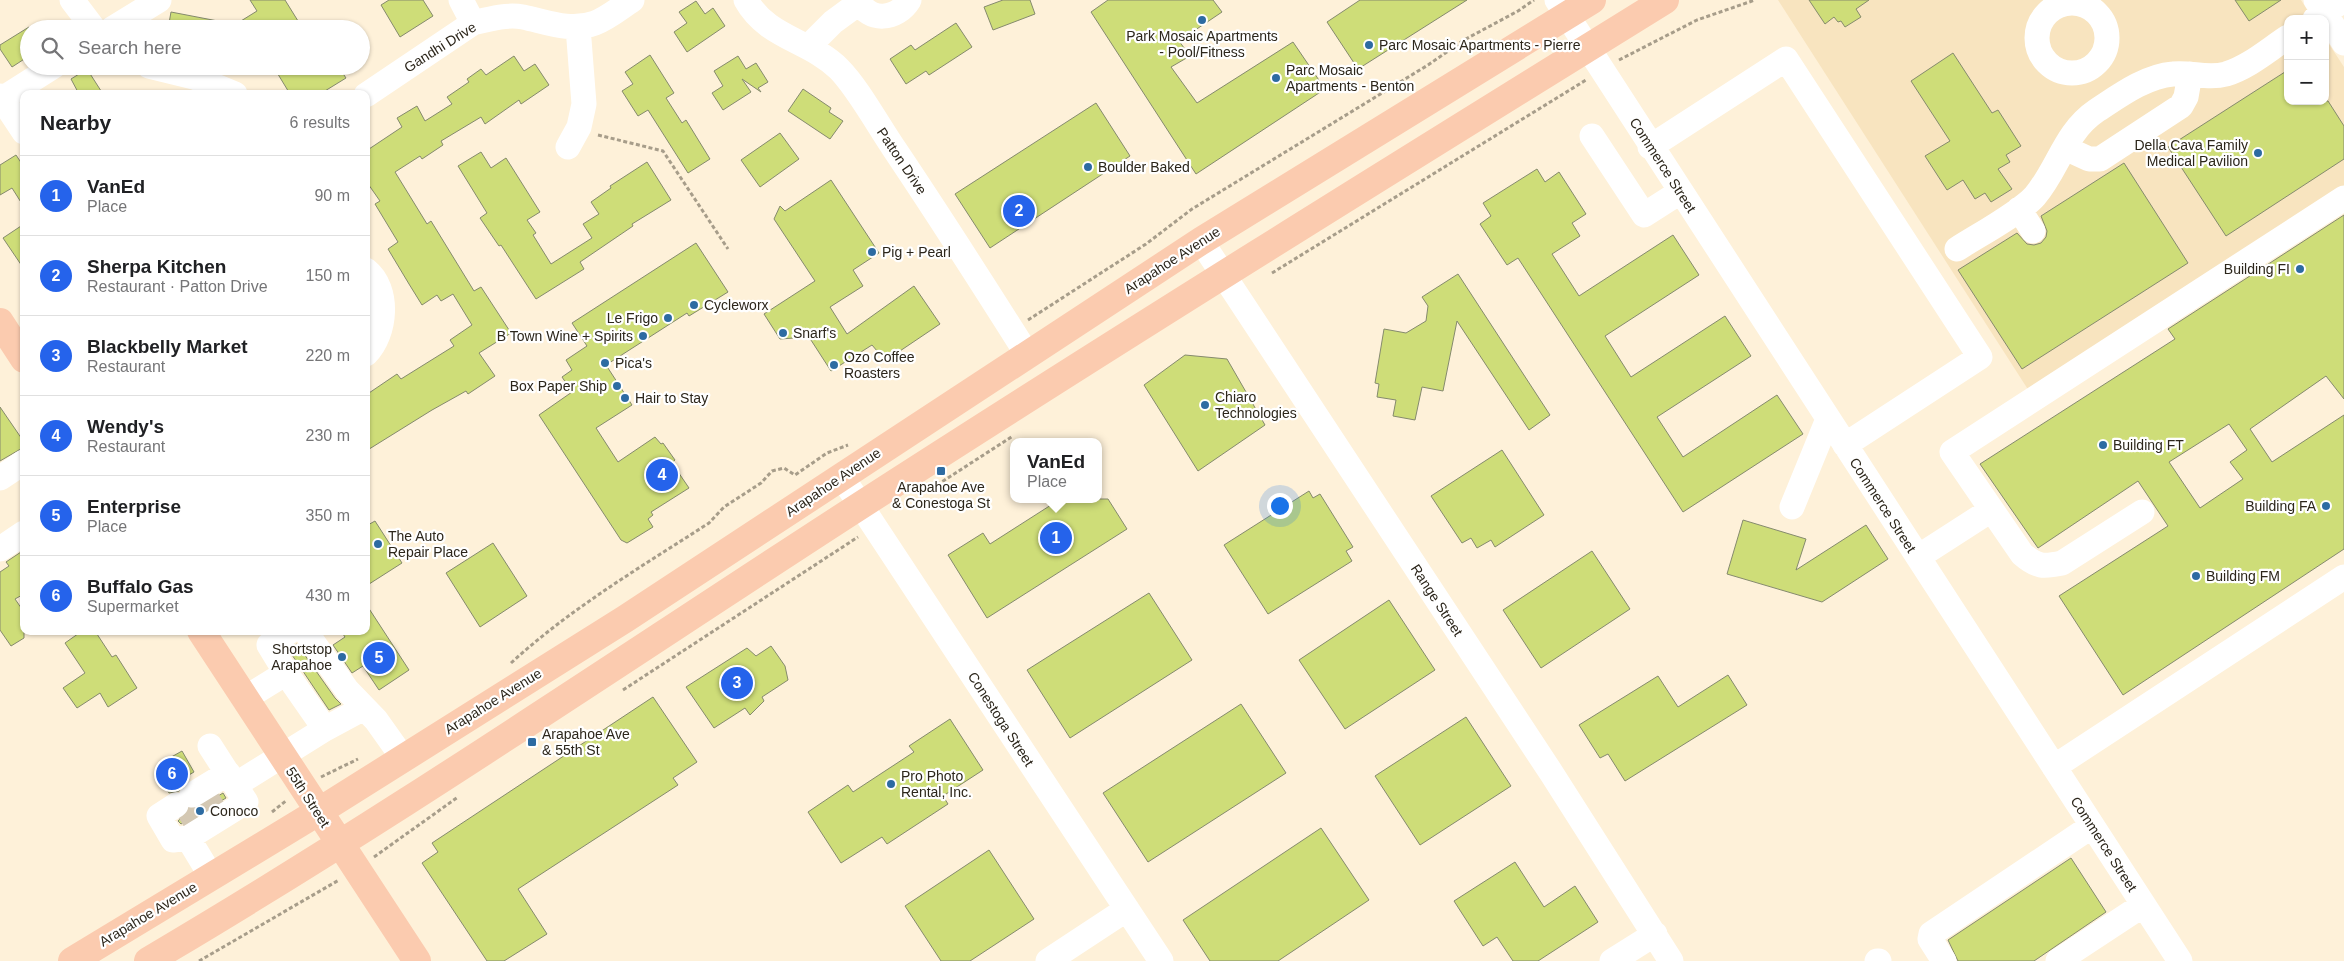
<!DOCTYPE html>
<html lang="en">
<head>
<meta charset="utf-8">
<style>
  :root { --surface:#fff; --page:#f2f2f2; --text:#202124; --muted:#757577; --line:#e0e0e0; --accent:#2563eb }
  body { margin:0; font-family:Helvetica,sans-serif; background:var(--page); color:var(--text) }
  .controls { position:absolute; right:15px; top:15px; display:grid; overflow:hidden; border-radius:10px; box-shadow:0 1px 4px #0004 }
  .controls button { width:45px; height:45px; display:grid; place-items:center; padding:0; border:0; border-bottom:1px solid var(--line); background:var(--surface); color:var(--text); font:25px sans-serif }
  .you { position:absolute; left:1279px; top:505px; width:18px; height:18px; margin:-12px; border:4px solid #fff; border-radius:50%; background:#1a73e8; box-shadow:0 0 0 8px #1a73e833 }
  .badge { display:grid; place-items:center; width:32px; height:32px; border-radius:50%; background:var(--accent); color:#fff; font-size:16px; font-weight:700 }
  .pin { position:absolute; translate:-50% -50%; border:2px solid #fff; box-shadow:0 1px 5px #0006 }
  .popup { position:absolute; left:1010px; top:438px; width:92px; height:65px; box-sizing:border-box; display:grid; place-content:center; border-radius:10px; background:var(--surface); filter:drop-shadow(0 1px 4px #0005); font-size:16px; white-space:nowrap; color:var(--muted) }
  .popup b { font-size:19px; color:var(--text) }
  .popup::after { content:''; position:absolute; left:50%; top:100%; margin-left:-10px; border:10px solid transparent; border-top-color:var(--surface) }
  .list { margin:0; padding:0; list-style:none }
  h2 { display:flex; justify-content:space-between; align-items:center; height:65px; margin:0; padding:0 20px; font-size:21px }
  h2 small { font-size:16px; font-weight:400; color:var(--muted) }
  .list li { display:grid; grid-template-columns:32px 1fr auto; gap:15px; align-items:center; box-sizing:border-box; height:80px; padding:0 20px; border-top:1px solid var(--line) }
  .list b { display:block; font-size:19px; white-space:nowrap }
  .list p { margin:0; font-size:16px; white-space:nowrap; color:var(--muted) }
  .list em { font-size:16px; font-style:normal; color:var(--muted) }
  .icon { flex:none; width:28px; height:28px; fill:none; stroke:currentColor; stroke-width:2; stroke-linecap:round; stroke-linejoin:round }
  .map { position:relative; flex:none; width:2344px; height:961px; overflow:hidden }
  .search { position:absolute; background:var(--surface); box-shadow:0 1px 4px #0004; left:20px; top:20px; width:350px; height:55px; display:flex; align-items:center; gap:12px; box-sizing:border-box; padding:0 18px; border-radius:28px; color:var(--muted); font-size:19px }
  .panel { position:absolute; background:var(--surface); box-shadow:0 1px 4px #0004; left:20px; top:90px; width:350px; height:545px; border-radius:10px }
  .map>svg:first-child { display:block }
</style>
</head>
<body>
<div class="map">
<svg width="2344" height="961" viewBox="0 0 2344 961">
  <rect width="100%" height="100%" fill="#fef1d9"/>
  <path fill="#f8e4bf" d="M 1778,0 L 2301,0 L 2313,19 L 2288,19 L 2288,101 L 2325,101 L 2325,38 L 2344,67 L 2344,187 L 2029,391 Z"/>
  <path fill="#cedd78" stroke="#858a6d" fill-rule="evenodd" d="M 250,0 L 285,0 L 303,29 L 228,29 L 257,11 Z
    M 389,0 L 423,0 L 433,16 L 400,37 L 381,5 Z
    M 1003,0 L 1030,0 L 1035,14 L 993,30 L 984,7 Z
    M 1108,0 L 1213,0 L 1222,12 L 1179,41 L 1190,56 L 1171,67 L 1197,103 L 1293,42 L 1325,89 L 1196,174 L 1091,12 Z
    M 1360,0 L 1467,0 L 1358,69 L 1327,22 Z
    M 1809,0 L 1869,0 L 1856,9 L 1861,17 L 1845,27 L 1841,21 L 1838,22 L 1834,17 L 1825,24 Z
    M 2235,0 L 2281,0 L 2249,21 Z
    M 696,1 L 705,14 L 713,8 L 725,26 L 687,52 L 674,32 L 687,23 L 679,12 Z
    M 171,12 L 223,22 L 222,29 L 168,29 Z
    M 956,23 L 972,47 L 929,75 L 926,71 L 906,84 L 890,59 L 911,45 L 915,50 Z
    M 29,27 L 29,56 L 12,67 L 0,49 L 0,45 Z
    M 1953,53 L 1992,113 L 1998,110 L 2021,146 L 2006,155 L 2010,162 L 1998,169 L 2012,189 L 1991,202 L 1985,193 L 1975,199 L 1963,180 L 1947,190 L 1925,156 L 1950,141 L 1911,81 Z
    M 650,55 L 674,93 L 666,98 L 682,123 L 686,120 L 710,159 L 688,173 L 648,110 L 638,116 L 622,91 L 633,84 L 625,72 Z
    M 514,56 L 524,71 L 535,64 L 549,85 L 521,104 L 519,100 L 485,124 L 481,117 L 441,141 L 443,145 L 422,159 L 420,156 L 395,172 L 427,224 L 431,221 L 474,291 L 481,287 L 511,333 L 479,353 L 495,376 L 468,394 L 466,391 L 432,410 L 366,451 L 366,395 L 397,374 L 401,379 L 454,346 L 450,340 L 472,325 L 453,294 L 441,301 L 437,295 L 422,305 L 409,284 L 388,249 L 398,242 L 375,204 L 380,201 L 366,181 L 366,151 L 402,127 L 397,118 L 417,106 L 425,121 L 452,104 L 447,97 L 469,82 L 467,79 L 481,69 L 486,75 Z
    M 738,56 L 746,69 L 756,63 L 768,82 L 758,88 L 761,92 L 742,79 L 751,92 L 723,110 L 712,93 L 723,86 L 714,71 Z
    M 273,66 L 338,66 L 346,78 L 320,94 L 290,94 Z
    M 87,69 L 103,94 L 79,94 L 71,79 Z
    M 2288,70 L 2288,101 L 2328,101 L 2344,126 L 2344,159 L 2226,236 L 2168,147 Z
    M 803,89 L 831,108 L 829,112 L 843,121 L 830,139 L 788,111 Z
    M 1096,103 L 1130,156 L 990,248 L 955,194 Z
    M 780,133 L 799,159 L 760,187 L 741,160 Z
    M 481,152 L 491,168 L 506,158 L 540,212 L 527,220 L 536,233 L 533,235 L 551,264 L 592,238 L 583,224 L 599,214 L 591,202 L 611,188 L 610,186 L 647,162 L 671,200 L 632,224 L 633,226 L 580,262 L 584,269 L 536,299 L 501,245 L 499,246 L 480,218 L 487,213 L 458,166 Z
    M 16,155 L 24,167 L 24,207 L 12,188 L 0,195 L 0,165 Z
    M 2124,163 L 2188,263 L 2022,369 L 1958,270 L 2017,233 L 2027,244 L 2034,245 L 2041,243 L 2046,237 L 2047,231 L 2041,216 Z
    M 1537,169 L 1545,182 L 1559,172 L 1586,214 L 1572,223 L 1580,236 L 1552,254 L 1579,296 L 1673,235 L 1699,275 L 1605,336 L 1631,377 L 1725,316 L 1751,356 L 1657,417 L 1683,457 L 1777,395 L 1803,434 L 1683,512 L 1518,258 L 1507,265 L 1480,224 L 1491,216 L 1483,203 Z
    M 831,180 L 879,253 L 853,270 L 863,286 L 830,307 L 847,334 L 914,286 L 940,324 L 894,355 L 883,358 L 872,345 L 831,371 L 809,337 L 780,339 L 764,314 L 815,281 L 774,219 L 780,206 L 785,211 Z
    M 2344,215 L 2344,399 L 2326,376 L 2250,429 L 2272,462 L 2344,415 L 2344,549 L 2123,695 L 2059,596 L 2168,526 L 2138,481 L 2038,548 L 1980,464 L 2175,339 L 2168,329 ZM 2229,424 L 2247,450 L 2230,462 L 2243,479 L 2200,508 L 2169,462 Z
    M 24,224 L 24,269 L 3,238 Z
    M 696,243 L 728,292 L 689,316 L 687,313 L 606,365 L 632,405 L 596,428 L 618,462 L 655,437 L 661,444 L 663,443 L 675,460 L 672,463 L 689,488 L 651,512 L 653,515 L 648,519 L 653,527 L 627,543 L 621,540 L 539,415 L 572,392 L 562,377 L 572,370 L 566,360 L 587,346 L 572,323 Z
    M 1458,274 L 1550,415 L 1529,430 L 1457,321 L 1443,391 L 1422,387 L 1415,420 L 1393,416 L 1396,400 L 1377,397 L 1379,384 L 1375,383 L 1384,329 L 1406,333 L 1426,321 L 1428,306 L 1422,297 Z
    M 1185,355 L 1227,359 L 1265,425 L 1198,471 L 1144,385 Z
    M 0,407 L 24,442 L 24,447 L 0,461 Z
    M 1502,450 L 1544,515 L 1495,547 L 1491,540 L 1477,548 L 1471,538 L 1462,543 L 1431,496 Z
    M 1309,491 L 1313,498 L 1320,494 L 1353,547 L 1346,551 L 1352,561 L 1268,614 L 1224,545 Z
    M 1047,499 L 1108,499 L 1127,529 L 987,618 L 948,555 L 983,533 L 990,544 L 1051,505 Z
    M 1743,520 L 1806,539 L 1796,570 L 1866,525 L 1888,559 L 1822,602 L 1727,574 Z
    M 375,521 L 402,563 L 366,586 L 366,526 Z
    M 493,543 L 527,596 L 480,627 L 446,573 Z
    M 24,550 L 24,594 L 15,599 L 24,612 L 24,638 L 11,646 L 0,630 L 0,572 L 9,566 L 6,562 Z
    M 1592,551 L 1630,609 L 1541,668 L 1503,610 Z
    M 1149,593 L 1192,660 L 1070,738 L 1027,670 Z
    M 1389,600 L 1435,670 L 1345,729 L 1299,660 Z
    M 366,604 L 409,670 L 379,690 L 363,666 L 352,673 L 333,645 L 345,637 L 341,631 L 366,631 Z
    M 82,631 L 95,631 L 112,657 L 116,655 L 137,688 L 108,707 L 100,693 L 77,708 L 63,688 L 85,673 L 65,643 Z
    M 297,644 L 335,698 L 341,704 L 329,710 L 288,649 Z
    M 771,646 L 785,666 L 788,680 L 762,697 L 764,701 L 750,715 L 745,708 L 714,728 L 686,687 L 747,648 L 756,656 Z
    M 1728,675 L 1747,705 L 1625,781 L 1608,754 L 1600,758 L 1579,725 L 1658,676 L 1678,707 Z
    M 653,697 L 697,762 L 673,778 L 678,785 L 518,889 L 547,934 L 504,961 L 487,961 L 422,863 L 438,852 L 432,843 Z
    M 1241,704 L 1286,773 L 1148,862 L 1103,793 Z
    M 1466,717 L 1511,786 L 1420,845 L 1375,776 Z
    M 950,719 L 983,770 L 943,796 L 948,804 L 887,844 L 882,837 L 841,863 L 808,812 L 848,785 L 853,792 L 914,752 L 909,746 Z
    M 182,751 L 194,772 L 182,779 L 184,783 L 179,791 L 169,793 L 160,778 L 163,775 L 157,765 Z
    M 223,793 L 226,798 L 181,824 L 178,821 L 189,809 L 200,807 Z
    M 1321,828 L 1369,900 L 1278,961 L 1210,961 L 1183,920 Z
    M 989,850 L 1034,919 L 970,961 L 941,961 L 905,906 Z
    M 2071,858 L 2106,912 L 2034,961 L 1958,961 L 1948,940 Z
    M 1515,862 L 1544,907 L 1575,886 L 1598,922 L 1538,961 L 1513,961 L 1497,937 L 1483,946 L 1454,901 Z"/>
  <g fill="none" stroke-linecap="round" stroke-linejoin="round">
    <path stroke="#d4c8b3" stroke-width="25" stroke-dasharray="25 12" stroke-linecap="butt" d="M 206,797 L 216,813
      M 183,801 L 197,824"/>
    <path stroke="#a79d8a" stroke-width="3" stroke-dasharray="4 2.5" stroke-linecap="butt" d="M 1619,60 L 1697,20 L 1755,0
      M 598,135 L 663,151 L 728,249
      M 1272,273 L 1586,80
      M 1028,320 L 1146,244 L 1192,209 L 1428,65 L 1464,40 L 1518,11 L 1534,0
      M 926,492 L 1013,436
      M 511,663 C 571,608 641,567 709,523 L 724,507 L 761,483 L 772,471 L 784,468 L 795,475 L 827,453 L 848,445
      M 623,690 L 858,537
      M 321,777 L 358,759
      M 272,812 L 287,800
      M 374,857 L 458,797
      M 199,961 L 339,880"/>
    <path stroke="#fff" stroke-width="25" d="M 72,0 L 94,29
      M 461,0 L 473,23
      M 746,0 C 767,38 810,40 839,69 C 858,88 879,127 895,150 C 940,217 984,286 1027,354
      M 858,0 C 869,23 897,20 909,0
      M 1557,0 L 2180,961
      M 2316,0 L 2344,43
      M2037 38a35 35 0 1 1 70 0a35 35 0 1 1-70 0Z
      M 2315,19 L 2344,0
      M 112,29 L 159,0
      M 808,47 L 833,22 L 859,3
      M 149,66 L 194,77 L 235,94
      M 366,95 L 473,23 C 489,19 506,14 523,17 C 547,22 570,32 595,23 C 608,18 620,8 632,0
      M 0,96 L 24,132
      M 2,99 L 54,66
      M 1592,136 L 1644,215 L 1680,192
      M 568,147 L 579,127 L 584,104 L 578,27
      M 1650,147 L 1786,59 L 1980,357 L 1845,445
      M 2065,148 L 2089,159 L 2100,159 L 2181,106 L 2186,97 L 2190,74
      M 2019,209 L 2033,231
      M 1201,241 L 1552,774 L 1671,961
      M 1957,249 C 1977,236 2020,213 2035,196 C 2058,169 2065,132 2096,111 C 2119,96 2146,76 2173,74 C 2191,72 2208,79 2226,74 C 2249,67 2268,50 2288,37
      M 366,270 C 390,289 386,334 366,354
      M 842,477 L 1161,961
      M 0,478 L 24,462
      M 1792,507 L 1828,419
      M 2142,512 L 2062,563 C 2043,567 2037,567 2022,554 L 1952,452 L 2344,198
      M 0,549 L 24,533
      M 1918,557 L 1991,510
      M 305,631 L 347,690 L 376,720 L 403,758
      M 286,673 L 269,645 L 290,631
      M 325,729 L 364,708
      M 210,746 L 235,785
      M 2054,767 L 2344,577
      M 192,795 L 228,773
      M 176,805 L 159,816 L 173,840 L 188,838
      M 211,876 L 188,838 L 246,802 L 235,785 L 325,729 L 286,673 L 244,699
      M 1048,961 L 1127,909
      M 1612,961 L 1655,934
      M 1877,961 L 1879,961
      M 1944,961 L 1930,939 L 1931,934 L 2092,826
      M 2058,961 L 2143,905"/>
    <path stroke="#fbcbaf" stroke-width="28" d="M 0,322 L 24,359
      M 201,631 L 417,961
      M 72,961 L 318,812 L 625,619 L 1201,241 L 1592,0
      M 148,961 C 389,819 620,661 855,509 C 1123,336 1394,168 1665,0"/>
  </g>
  <g fill="#2d6ba2" stroke="#fff" stroke-width="2">
    <circle cx="1202" cy="20" r="5"/>
    <circle cx="1369" cy="45" r="5"/>
    <circle cx="1276" cy="78" r="5"/>
    <circle cx="2258" cy="153" r="5"/>
    <circle cx="1088" cy="167" r="5"/>
    <circle cx="872" cy="252" r="5"/>
    <circle cx="2300" cy="269" r="5"/>
    <circle cx="694" cy="305" r="5"/>
    <circle cx="668" cy="318" r="5"/>
    <circle cx="783" cy="333" r="5"/>
    <circle cx="643" cy="336" r="5"/>
    <circle cx="605" cy="363" r="5"/>
    <circle cx="834" cy="365" r="5"/>
    <circle cx="617" cy="386" r="5"/>
    <circle cx="625" cy="398" r="5"/>
    <circle cx="1205" cy="405" r="5"/>
    <circle cx="2103" cy="445" r="5"/>
    <rect x="936" y="466" width="10" height="10" rx="2.5"/>
    <circle cx="2326" cy="506" r="5"/>
    <circle cx="378" cy="544" r="5"/>
    <circle cx="2196" cy="576" r="5"/>
    <circle cx="342" cy="657" r="5"/>
    <rect x="527" y="737" width="10" height="10" rx="2.5"/>
    <circle cx="891" cy="784" r="5"/>
    <circle cx="200" cy="811" r="5"/>
  </g>
  <g text-anchor="middle" dominant-baseline="central" stroke-width="4.5" stroke-linejoin="round" paint-order="stroke">
    <g font-size="14" fill="#2c261b" stroke="#fff" text-anchor="start">
      <text x="1202" y="36" text-anchor="middle">Park Mosaic Apartments<tspan x="1202" dy="16">- Pool/Fitness</tspan></text>
      <text x="1379" y="45">Parc Mosaic Apartments - Pierre</text>
      <text x="1286" y="70">Parc Mosaic<tspan x="1286" dy="16">Apartments - Benton</tspan></text>
      <text x="2248" y="145" text-anchor="end">Della Cava Family<tspan x="2248" dy="16">Medical Pavilion</tspan></text>
      <text x="1098" y="167">Boulder Baked</text>
      <text x="882" y="252">Pig + Pearl</text>
      <text x="2290" y="269" text-anchor="end">Building FI</text>
      <text x="704" y="305">Cycleworx</text>
      <text x="658" y="318" text-anchor="end">Le Frigo</text>
      <text x="793" y="333">Snarf's</text>
      <text x="633" y="336" text-anchor="end">B Town Wine + Spirits</text>
      <text x="844" y="357">Ozo Coffee<tspan x="844" dy="16">Roasters</tspan></text>
      <text x="615" y="363">Pica's</text>
      <text x="607" y="386" text-anchor="end">Box Paper Ship</text>
      <text x="1215" y="397">Chiaro<tspan x="1215" dy="16">Technologies</tspan></text>
      <text x="635" y="398">Hair to Stay</text>
      <text x="2113" y="445">Building FT</text>
      <text x="941" y="487" text-anchor="middle">Arapahoe Ave<tspan x="941" dy="16">&amp; Conestoga St</tspan></text>
      <text x="2316" y="506" text-anchor="end">Building FA</text>
      <text x="388" y="536">The Auto<tspan x="388" dy="16">Repair Place</tspan></text>
      <text x="2206" y="576">Building FM</text>
      <text x="332" y="649" text-anchor="end">Shortstop<tspan x="332" dy="16">Arapahoe</tspan></text>
      <text x="542" y="734">Arapahoe Ave<tspan x="542" dy="16">&amp; 55th St</tspan></text>
      <text x="901" y="776">Pro Photo<tspan x="901" dy="16">Rental, Inc.</tspan></text>
      <text x="210" y="811">Conoco</text>
    </g>
    <g font-size="14" fill="#2c261b" stroke="#fff">
      <text transform="translate(440 47) rotate(-32)">Gandhi Drive</text>
      <text transform="translate(902 161) rotate(56)">Patton Drive</text>
      <text transform="translate(1663 165) rotate(57)">Commerce Street</text>
      <text transform="translate(1172 260) rotate(-33)">Arapahoe Avenue</text>
      <text transform="translate(833 482) rotate(-34)">Arapahoe Avenue</text>
      <text transform="translate(1883 505) rotate(57)">Commerce Street</text>
      <text transform="translate(1437 600) rotate(57)">Range Street</text>
      <text transform="translate(493 701) rotate(-32)">Arapahoe Avenue</text>
      <text transform="translate(1001 719) rotate(57)">Conestoga Street</text>
      <text transform="translate(308 797) rotate(57)">55th Street</text>
      <text transform="translate(2104 844) rotate(57)">Commerce Street</text>
      <text transform="translate(148 914) rotate(-31)">Arapahoe Avenue</text>
    </g>
  </g>
</svg>
<div class="controls">
<button>+</button>
<button>−</button>
</div>
<div class="you"></div>
<div class="pin badge" style="left:1056px;top:538px">1</div>
<div class="popup"><b>VanEd</b>Place</div>
<div class="pin badge" style="left:1019px;top:211px">2</div>
<div class="pin badge" style="left:737px;top:683px">3</div>
<div class="pin badge" style="left:662px;top:475px">4</div>
<div class="pin badge" style="left:379px;top:658px">5</div>
<div class="pin badge" style="left:172px;top:774px">6</div>
<div class="search"><svg class="icon" aria-label="search" viewBox="0 0 24 24"><circle cx="10" cy="10" r="6"/><path d="M15 15l6 6"/></svg>Search here</div>
<section class="panel">
<h2>Nearby<small>6 results</small></h2>
<ul class="list">
<li><span class="badge">1</span><div><b>VanEd</b><p>Place</p></div><em>90 m</em></li>
<li><span class="badge">2</span><div><b>Sherpa Kitchen</b><p>Restaurant · Patton Drive</p></div><em>150 m</em></li>
<li><span class="badge">3</span><div><b>Blackbelly Market</b><p>Restaurant</p></div><em>220 m</em></li>
<li><span class="badge">4</span><div><b>Wendy's</b><p>Restaurant</p></div><em>230 m</em></li>
<li><span class="badge">5</span><div><b>Enterprise</b><p>Place</p></div><em>350 m</em></li>
<li><span class="badge">6</span><div><b>Buffalo Gas</b><p>Supermarket</p></div><em>430 m</em></li>
</ul>
</section>
</div>
</body>
</html>
